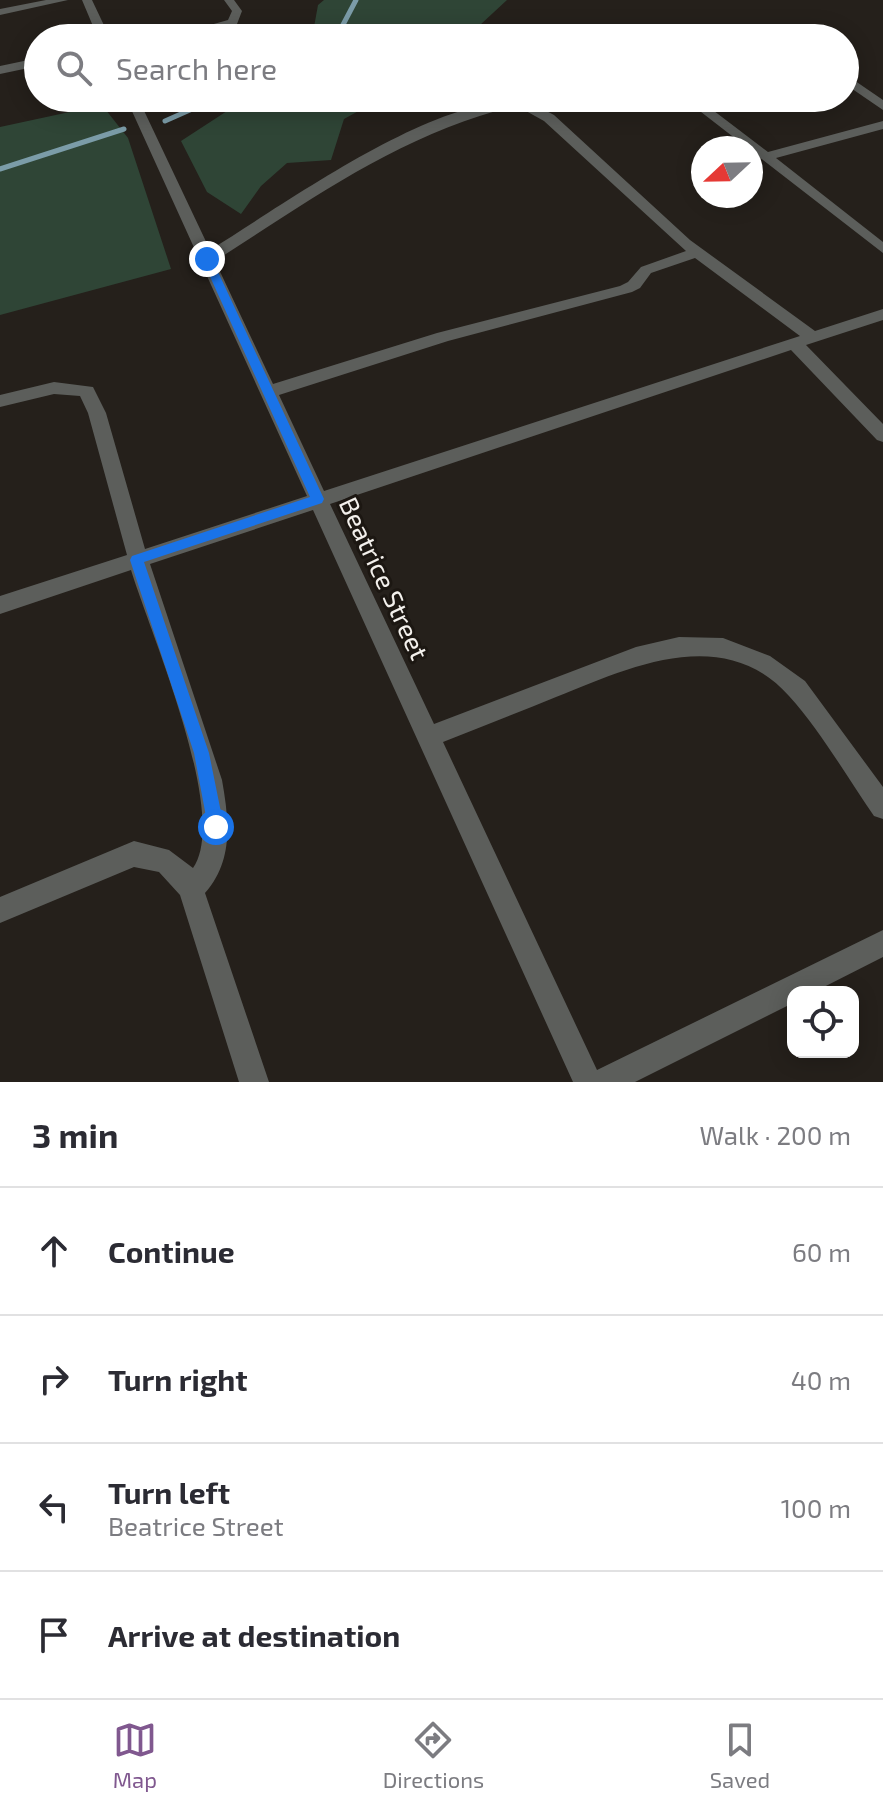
<!DOCTYPE html>
<html lang="en">
<head>
<meta charset="utf-8">
<style>
  :root { --surface:#fff; --page:#f2f2f3; --text:#2b2b33; --muted:#7c7c81; --line:#e1e1e2; --accent:#80588f }
  body { margin:0; font-family:"Exo 2",sans-serif; background:var(--page); color:var(--text) }
  .controls { position:absolute; right:24px; bottom:24px; display:grid; overflow:hidden; border-radius:16px; box-shadow:0 4px 20px #0003 }
  .controls button { width:72px; height:72px; display:grid; place-items:center; padding:0; border:0; border-bottom:2px solid var(--line); background:var(--surface); color:var(--text); font:40px sans-serif }
  .compass { position:absolute; left:691px; top:136px; width:72px; height:72px; border-radius:50%; background:var(--surface); box-shadow:0 4px 20px #0003; rotate:248deg }
  .stop { position:absolute; width:24px; height:24px; margin:-18px; border:6px solid #1a73e8; border-radius:50%; background:#fff }
  .stop.end { background:#1a73e8; border-color:#fff; box-shadow:0 2px 8px #0008 }
  .list { margin:0; padding:0; list-style:none }
  h2 { display:flex; justify-content:space-between; align-items:center; height:104px; margin:0; padding:0 32px; font-size:34px }
  h2 small { font-size:26px; font-weight:400; color:var(--muted) }
  .list li { display:grid; grid-template-columns:52px 1fr auto; gap:24px; align-items:center; box-sizing:border-box; height:128px; padding:0 32px; border-top:2px solid var(--line) }
  .list b { display:block; font-size:30px; white-space:nowrap }
  .list p { margin:0; font-size:26px; white-space:nowrap; color:var(--muted) }
  .list em { font-size:26px; font-style:normal; color:var(--muted) }
  .icon { flex:none; width:44px; height:44px; fill:none; stroke:currentColor; stroke-width:2; stroke-linecap:round; stroke-linejoin:round }
  .map { position:relative; flex:none; width:883px; height:1082px; overflow:hidden }
  .search { position:absolute; background:var(--surface); box-shadow:0 4px 20px #0003; left:24px; right:24px; top:24px; height:88px; display:flex; align-items:center; gap:20px; box-sizing:border-box; padding:0 28px; border-radius:44px; color:var(--muted); font-size:30px }
  .sheet { height:616px; background:var(--surface) }
  nav { display:flex; justify-content:space-around; align-items:center; box-sizing:border-box; height:112px; border-top:2px solid var(--line); background:var(--surface); font-size:22px; color:var(--muted) }
  nav a { display:grid; justify-items:center; gap:4px }
  nav .on { color:var(--accent) }
  .map>svg:first-child { display:block }
</style>
</head>
<body>
<div class="map">
<svg width="883" height="1082" viewBox="0 0 883 1082">
  <rect width="100%" height="100%" fill="#25201b"/>
  <path fill="#2f4536" d="M 324,0 L 507,0 L 466,38 L 312,38 L 318,5 Z
    M 247,98 L 382,98 L 344,119 L 331,160 L 287,163 L 261,186 L 241,214 L 207,192 L 181,141 Z
    M 102,105 L 128,138 L 171,269 L 0,315 L 0,127 Z"/>
  <g fill="none" stroke-linecap="round" stroke-linejoin="round">
    <path stroke="#7b9ca8" stroke-width="5" d="M 336,38 L 356,0
      M 165,121 L 217,98
      M 0,169 L 124,129"/>
    <path fill="#5c5e5b" fill-rule="evenodd" d="M 46,0 L 68,0 L 0,15 L 0,9 Z
      M 82,0 L 92,0 L 110,38 L 98,38 Z
      M 224,0 L 234,0 L 242,11 L 237,24 L 188,38 L 164,38 L 228,20 L 232,11 Z
      M 688,28 L 711,38 L 687,35 L 634,38 Z
      M 586,29 L 610,36 L 612,38 L 582,34 L 582,30 Z
      M 778,29 L 793,38 L 779,38 L 772,32 Z
      M 38,58 L 38,66 L 0,74 L 0,66 Z
      M 845,74 L 883,100 L 883,110 L 845,84 Z
      M 126,98 L 138,98 L 210,250 C 286,203 407,116 494,103 C 516,100 535,104 554,115 L 690,240 L 815,331 L 883,309 L 883,320 L 806,345 L 883,424 L 883,442 L 877,440 L 791,350 L 330,504 L 434,724 L 636,647 L 679,637 L 723,638 L 770,656 L 805,681 L 883,787 L 883,819 L 874,816 C 847,777 820,730 789,696 C 724,623 630,667 556,697 C 519,712 481,727 443,742 L 597,1070 L 883,930 L 883,957 L 814,992 L 793,992 L 793,1003 L 635,1082 L 573,1082 L 313,510 L 150,564 L 222,780 C 229,820 234,860 205,893 L 269,1082 L 239,1082 L 180,895 L 159,872 L 134,867 L 0,923 L 0,897 L 134,841 L 169,850 L 193,868 C 230,815 150,632 131,570 L 0,614 L 0,596 L 127,555 L 88,413 L 80,396 L 54,394 L 0,407 L 0,395 L 54,382 L 93,387 L 106,413 L 145,549 L 307,496 ZM 496,111 L 526,111 L 544,121 L 686,251 L 641,267 L 628,282 L 620,286 L 437,333 L 273,384 L 215,261 C 304,204 393,140 496,111 ZM 695,258 L 800,336 L 324,491 L 279,395 L 448,341 L 632,292 L 640,288 L 651,273 Z
      M 683,98 L 697,98 L 768,152 L 883,121 L 883,129 L 776,158 L 883,242 L 883,253 Z"/>
  </g>
  <path fill="#1a73e8" d="M 207,256 L 212,259 L 324,499 L 322,503 L 144,562 L 209,753 L 224,827 L 216,835 L 208,827 L 194,753 L 130,560 L 132,556 L 310,497 L 202,259 Z"/>
  <g text-anchor="middle" dominant-baseline="central" stroke-width="6" stroke-linejoin="round" paint-order="stroke">
    <g font-size="26" fill="#f3f0ec" stroke="#1c1712">
      <text transform="translate(385 578) rotate(65)">Beatrice Street</text>
    </g>
  </g>
</svg>
<div class="controls">
<button><svg class="icon" aria-label="locate" viewBox="0 0 24 24"><circle cx="12" cy="12" r="6"/><path d="M12 2v4M12 18v4M2 12h4M18 12h4"/></svg></button>
</div>
<svg class="compass" viewBox="-18 -18 36 36"><path d="M0-13l5 13h-10z" fill="#e53935"/><path d="M0 13l5-13h-10z" fill="#7c7c81"/></svg>
<div class="stop" style="left:216px;top:827px"></div>
<div class="stop end" style="left:207px;top:259px"></div>
<div class="search"><svg class="icon" aria-label="search" viewBox="0 0 24 24"><circle cx="10" cy="10" r="6"/><path d="M15 15l6 6"/></svg>Search here</div>
</div>
<section class="sheet">
<h2>3 min<small>Walk · 200 m</small></h2>
<ul class="list">
<li><svg class="icon" aria-label="ahead" viewBox="0 0 24 24"><path d="M12 20V5M6 11l6-6 6 6"/></svg><div><b>Continue</b></div><em>60 m</em></li>
<li><svg class="icon" aria-label="right" viewBox="0 0 24 24"><path d="M7 20v-9h11M14 6l5 5-5 5"/></svg><div><b>Turn right</b></div><em>40 m</em></li>
<li><svg class="icon" aria-label="left" viewBox="0 0 24 24"><path d="M17 20v-9H6M10 6l-5 5 5 5"/></svg><div><b>Turn left</b><p>Beatrice Street</p></div><em>100 m</em></li>
<li><svg class="icon" aria-label="arrive" viewBox="0 0 24 24"><path d="M6 21V4h12l-3 4 3 4H6"/></svg><div><b>Arrive at destination</b></div></li>
</ul>
</section>
<nav>
<a class="on"><svg class="icon" aria-label="map" viewBox="0 0 24 24"><path d="M3 6l6-2 6 2 6-2v14l-6 2-6-2-6 2zM9 4v14M15 6v14"/></svg>Map</a>
<a><svg class="icon" aria-label="directions" viewBox="0 0 24 24"><path d="M12 3l9 9-9 9-9-9zM9 14v-3h6M13 9l2 2-2 2"/></svg>Directions</a>
<a><svg class="icon" aria-label="saved" viewBox="0 0 24 24"><path d="M7 4h10v16l-5-4-5 4z"/></svg>Saved</a>
</nav>
</body>
</html>
